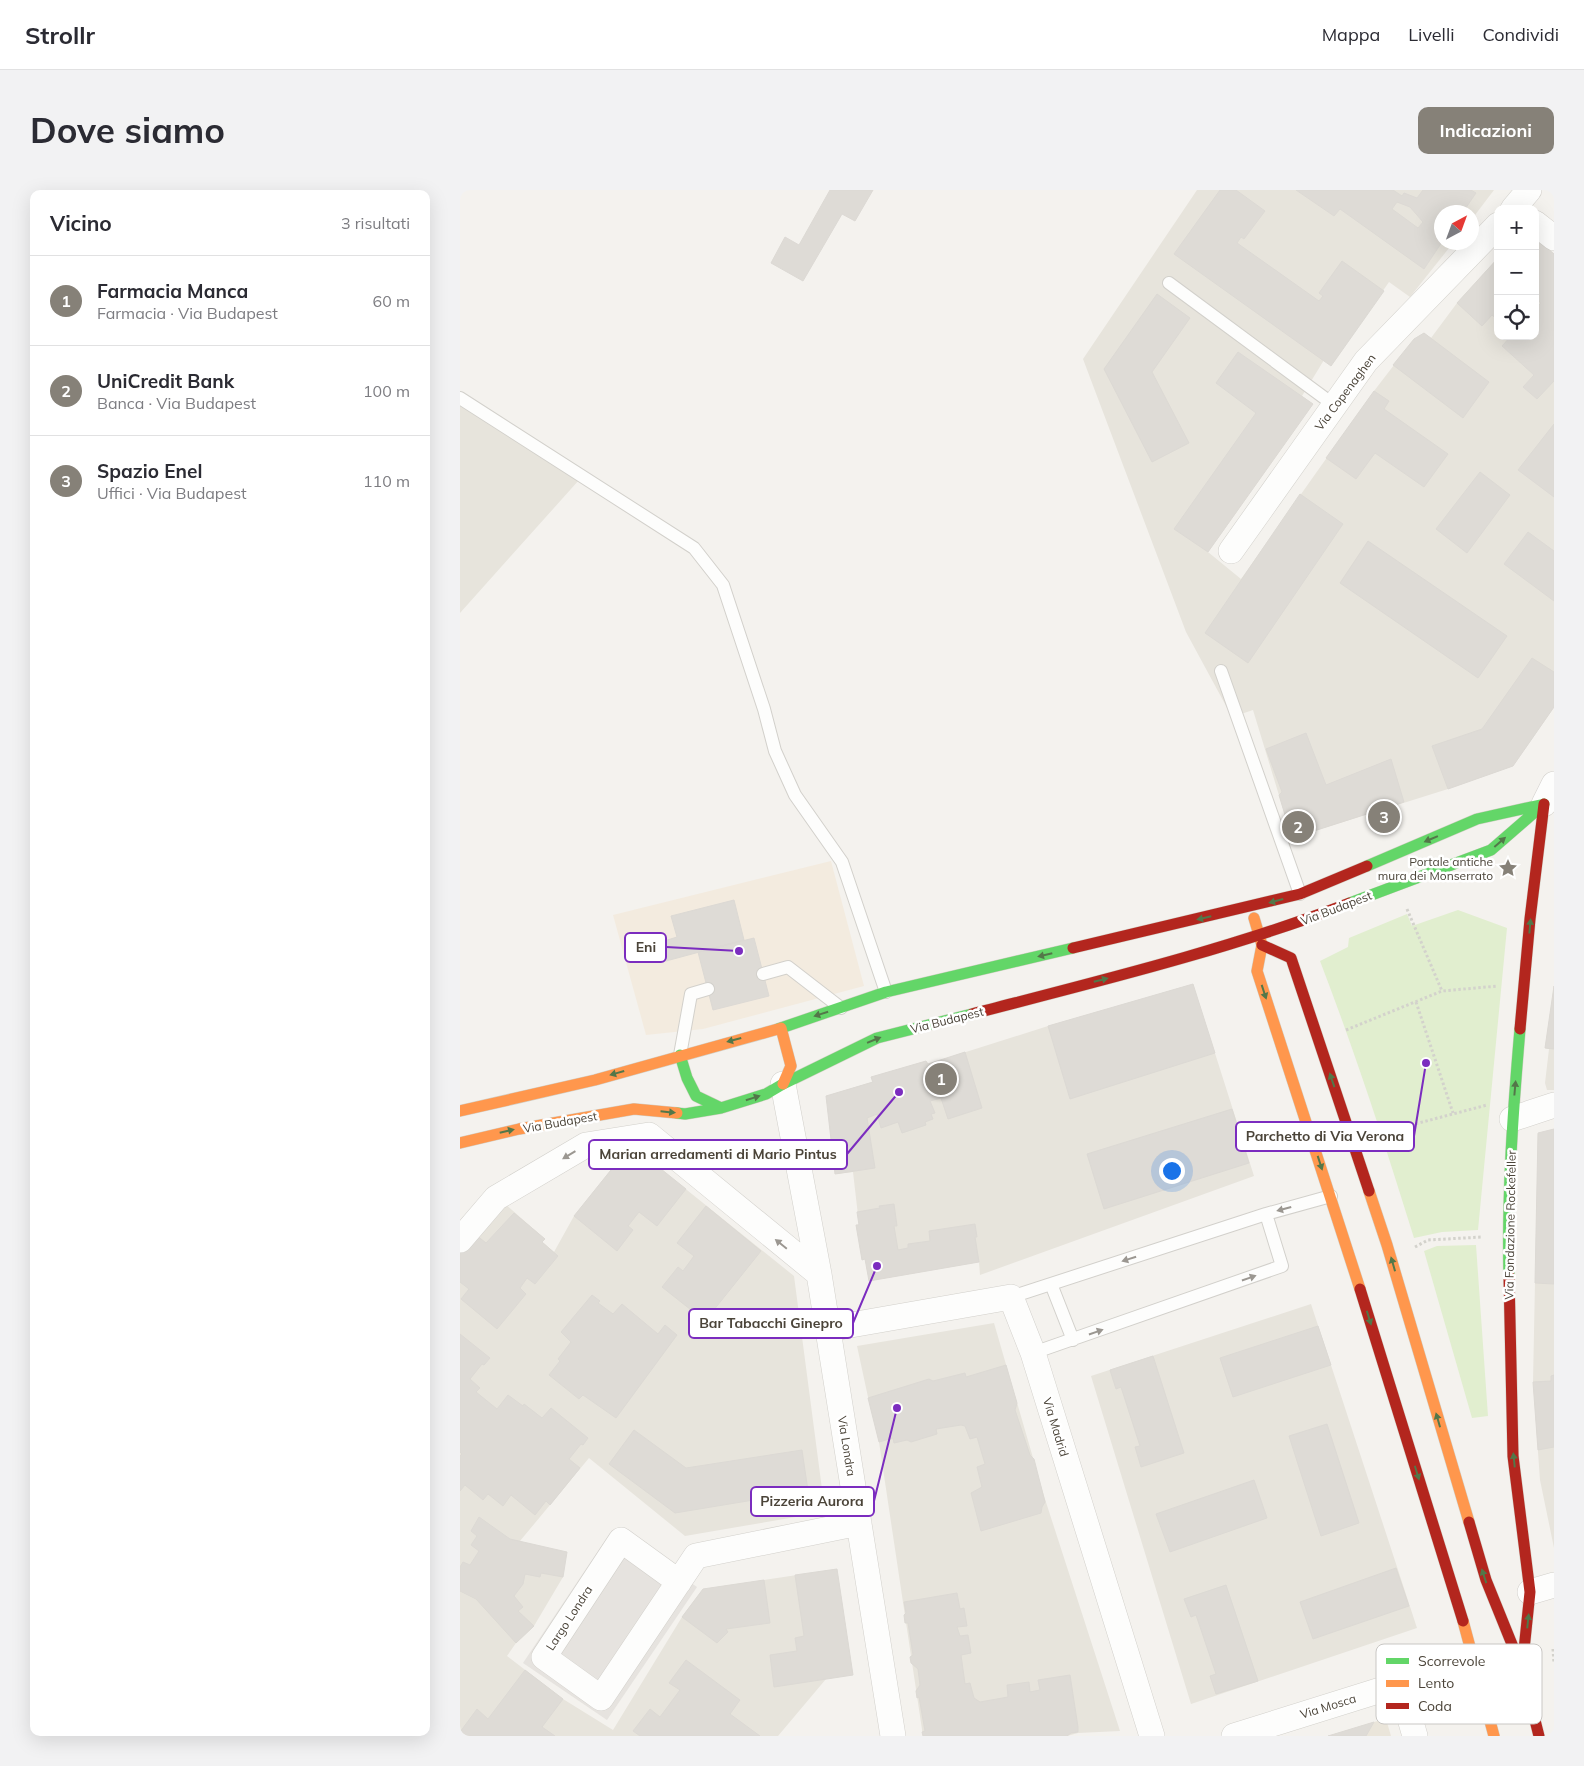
<!DOCTYPE html>
<html lang="it">
<head>
<meta charset="utf-8">
<style>
  :root { --surface:#fff; --page:#f2f2f3; --text:#2b2b33; --muted:#7c7c81; --line:#e1e1e2; --accent:#868178 }
  body { margin:0; font-family:Mulish,sans-serif; background:var(--page); color:var(--text) }
  .controls { position:absolute; right:15px; top:15px; display:grid; overflow:hidden; border-radius:10px; box-shadow:0 5px 20px #0002 }
  .controls button { width:45px; height:45px; display:grid; place-items:center; padding:0; border:0; border-bottom:1px solid var(--line); background:var(--surface); color:var(--text); font:25px sans-serif }
  .compass { position:absolute; left:974px; top:15px; width:45px; height:45px; border-radius:50%; background:var(--surface); box-shadow:0 5px 20px #0002; rotate:41deg }
  .you { position:absolute; left:711px; top:980px; width:18px; height:18px; margin:-12px; border:4px solid #fff; border-radius:50%; background:#1a73e8; box-shadow:0 0 0 8px #1a73e833 }
  .badge { display:grid; place-items:center; width:32px; height:32px; border-radius:50%; background:var(--accent); color:#fff; font-size:16px; font-weight:700 }
  .pin { position:absolute; translate:-50% -50%; border:2px solid #fff; box-shadow:0 1px 5px #0006 }
  .list { margin:0; padding:0; list-style:none }
  h2 { display:flex; justify-content:space-between; align-items:center; height:65px; margin:0; padding:0 20px; font-size:21px }
  h2 small { font-size:16px; font-weight:400; color:var(--muted) }
  .list li { display:grid; grid-template-columns:32px 1fr auto; gap:15px; align-items:center; box-sizing:border-box; height:90px; padding:0 20px; border-top:1px solid var(--line) }
  .list b { display:block; font-size:19px; white-space:nowrap }
  .list p { margin:0; font-size:16px; white-space:nowrap; color:var(--muted) }
  .list em { font-size:16px; font-style:normal; color:var(--muted) }
  .icon { flex:none; width:28px; height:28px; fill:none; stroke:currentColor; stroke-width:2; stroke-linecap:round; stroke-linejoin:round }
  .map { position:relative; flex:none; width:1094px; height:1546px; overflow:hidden; border-radius:10px }
  header { display:flex; align-items:center; gap:30px; box-sizing:border-box; height:70px; padding:0 25px; background:var(--surface); border-bottom:1px solid var(--line) }
  header strong { font-size:24px }
  nav { display:flex; gap:28px; margin-inline-start:auto; font-size:18px }
  .intro { display:flex; align-items:center; justify-content:space-between; box-sizing:border-box; height:120px; padding:0 30px }
  h1 { margin:0; font-size:35px }
  .button { padding:12px 22px; border-radius:10px; background:var(--accent); color:#fff; font-size:18px; font-weight:700 }
  main { display:flex; gap:30px; padding:0 30px }
  aside { flex:1; background:var(--surface); border-radius:10px; box-shadow:0 5px 20px #0002 }
  .map>svg:first-child { display:block }
</style>
</head>
<body>
<header>
<strong>Strollr</strong>
<nav><a>Mappa</a><a>Livelli</a><a>Condividi</a></nav>
</header>
<div class="intro"><h1>Dove siamo</h1><a class="button">Indicazioni</a></div>
<main>
<aside>
<h2>Vicino<small>3 risultati</small></h2>
<ul class="list">
<li><span class="badge">1</span><div><b>Farmacia Manca</b><p>Farmacia · Via Budapest</p></div><em>60 m</em></li>
<li><span class="badge">2</span><div><b>UniCredit Bank</b><p>Banca · Via Budapest</p></div><em>100 m</em></li>
<li><span class="badge">3</span><div><b>Spazio Enel</b><p>Uffici · Via Budapest</p></div><em>110 m</em></li>
</ul>
</aside>
<div class="map">
<svg width="1094" height="1546" viewBox="0 0 1094 1546">
  <rect width="100%" height="100%" fill="#f4f2ee"/>
  <path fill="#e7e4dc" d="M 737,0 L 1034,0 L 1012,29 L 1012,22 L 982,22 L 982,52 L 993,53 L 950,107 L 929,92 L 871,176 L 864,170 L 842,206 L 853,214 L 748,362 L 781,389 L 914,201 L 954,149 L 964,143 L 971,148 L 997,113 L 1038,68 L 1038,146 L 1075,146 L 1075,47 L 1094,64 L 1094,517 L 1053,576 L 988,599 L 832,648 L 793,520 L 772,527 L 726,442 L 623,169 Z
    M 0,204 L 119,290 L 0,423 Z
    M 733,794 L 794,986 L 520,1085 L 519,1072 L 409,1091 L 405,1069 L 402,1070 L 396,1035 L 399,1034 L 393,982 L 375,984 L 366,906 L 412,892 L 411,887 L 466,871 L 468,874 L 588,836 Z
    M 1094,796 L 1094,900 L 1087,900 L 1085,893 L 1089,859 L 1085,858 Z
    M 1094,939 L 1094,1358 L 1080,1290 L 1073,1192 L 1078,943 Z
    M 171,955 L 334,1086 L 365,1322 L 225,1346 L 129,1268 L 60,1351 L 103,1387 L 74,1436 L 56,1453 L 47,1466 L 103,1509 L 153,1540 L 222,1427 L 243,1399 L 377,1379 L 393,1485 L 366,1489 L 318,1546 L 0,1546 L 0,1063 L 43,1012 L 85,1049 L 82,1052 L 94,1062 L 114,1026 Z
    M 851,1114 L 957,1438 L 731,1514 L 631,1186 Z
    M 534,1133 L 584,1306 L 660,1541 L 618,1543 L 607,1546 L 463,1546 L 419,1252 L 408,1207 L 397,1156 Z"/>
  <path fill="#f3ebdf" d="M 371,671 L 404,796 L 243,839 L 186,845 L 153,725 Z"/>
  <path fill="#eae5da" d="M 926,1529 L 931,1546 L 868,1546 L 914,1532 Z"/>
  <path fill="#e1eecf" d="M 998,720 L 1047,738 L 1018,1040 L 982,1042 L 954,1048 C 925,954 895,862 860,771 L 888,757 L 889,748 L 947,724 L 952,736 Z
    M 1016,1055 L 1028,1226 L 1012,1228 L 964,1061 L 977,1056 Z"/>
  <path fill="#e6e3df" d="M 152,1340 L 237,1397 L 147,1530 L 63,1473 Z"/>
  <path fill="#dedbd6" stroke="#dcd9d4" fill-rule="evenodd" d="M 370,0 L 413,0 L 395,31 L 382,24 L 343,91 L 311,73 L 325,47 L 339,55 Z
    M 760,0 L 776,0 L 805,21 L 784,49 L 781,47 L 777,53 L 859,111 L 863,106 L 859,103 L 882,71 L 924,101 L 871,176 L 714,64 Z
    M 836,0 L 933,0 L 942,6 L 944,3 L 957,8 L 963,0 L 1011,0 L 1016,3 L 1003,22 L 982,22 L 982,52 L 964,79 L 880,19 L 874,26 ZM 937,12 L 950,17 L 963,32 L 958,38 L 932,19 Z
    M 1075,47 L 1094,64 L 1094,191 L 1077,209 L 1063,197 L 1074,185 L 1042,156 L 1051,146 L 1075,146 L 1075,119 L 1081,113 L 1075,108 Z
    M 1038,68 L 1038,130 L 1032,125 L 1022,136 L 997,113 Z
    M 697,104 L 730,128 L 692,182 L 729,253 L 692,272 L 644,179 Z
    M 964,143 L 1029,192 L 1003,228 L 933,175 L 954,149 Z
    M 778,162 L 853,214 L 748,362 L 714,339 L 796,223 L 756,193 Z
    M 914,201 L 929,211 L 924,219 L 988,264 L 964,297 L 915,263 L 896,289 L 866,268 Z
    M 1094,234 L 1094,307 L 1058,280 Z
    M 1020,282 L 1050,305 L 1007,363 L 976,339 Z
    M 840,304 L 883,334 L 788,473 L 745,443 Z
    M 1068,342 L 1094,361 L 1094,411 L 1044,374 Z
    M 908,351 L 1047,446 L 1018,488 L 880,393 Z
    M 1072,468 L 1094,482 L 1094,517 L 1053,576 L 988,599 L 972,556 L 1022,539 Z
    M 846,543 L 866,595 L 931,569 L 944,612 L 832,648 L 819,605 L 822,602 L 806,559 Z
    M 274,710 L 284,750 L 206,771 L 201,752 L 217,747 L 211,726 Z
    M 294,748 L 309,806 L 253,820 L 238,762 Z
    M 733,794 L 755,863 L 610,909 L 588,836 Z
    M 1094,796 L 1094,859 L 1085,858 Z
    M 505,862 L 522,918 L 488,929 L 481,908 L 470,911 L 475,923 L 471,924 L 473,929 L 465,932 L 466,935 L 442,943 L 438,932 L 421,938 L 417,924 L 407,928 L 415,978 L 375,984 L 366,906 L 413,892 L 411,887 L 466,871 L 468,874 Z
    M 772,919 L 789,973 L 644,1019 L 627,964 Z
    M 1094,939 L 1094,1094 L 1075,1093 L 1078,943 Z
    M 171,955 L 226,999 L 197,1036 L 179,1022 L 168,1036 L 173,1040 L 157,1061 L 114,1026 Z
    M 434,1014 L 437,1036 L 434,1036 L 438,1060 L 448,1058 L 448,1054 L 470,1051 L 469,1041 L 515,1034 L 517,1047 L 515,1047 L 519,1072 L 409,1091 L 405,1069 L 402,1070 L 396,1035 L 399,1035 L 397,1022 L 420,1018 L 419,1016 Z
    M 246,1016 L 301,1061 L 245,1131 L 202,1097 L 218,1077 L 223,1081 L 234,1066 L 217,1053 Z
    M 54,1023 L 85,1049 L 82,1052 L 98,1066 L 75,1094 L 67,1088 L 60,1098 L 66,1104 L 37,1139 L 1,1109 L 9,1099 L 0,1092 L 0,1063 L 16,1045 L 26,1053 Z
    M 132,1105 L 140,1111 L 138,1113 L 153,1124 L 162,1114 L 198,1144 L 205,1135 L 217,1145 L 156,1228 L 123,1205 L 119,1209 L 89,1185 L 100,1171 L 98,1169 L 111,1152 L 101,1142 Z
    M 858,1136 L 871,1175 L 773,1207 L 760,1168 Z
    M 0,1144 L 30,1168 L 24,1175 L 22,1174 L 10,1189 L 20,1198 L 16,1202 L 37,1219 L 48,1205 L 63,1216 L 64,1214 L 82,1228 L 91,1218 L 128,1248 L 123,1255 L 121,1254 L 109,1269 L 120,1278 L 90,1315 L 86,1311 L 75,1325 L 51,1305 L 43,1316 L 28,1304 L 23,1310 L 5,1295 L 0,1301 L 0,1266 L 2,1264 L 0,1262 Z
    M 693,1166 L 724,1263 L 681,1277 L 675,1257 L 680,1256 L 661,1197 L 656,1199 L 650,1180 Z
    M 546,1175 L 557,1213 L 555,1220 L 570,1265 L 574,1269 L 585,1312 L 582,1317 L 581,1323 L 521,1341 L 511,1303 L 522,1297 L 517,1277 L 525,1274 L 517,1247 L 510,1249 L 505,1236 L 501,1235 L 476,1239 L 477,1244 L 451,1252 L 447,1250 L 434,1253 L 433,1248 L 419,1252 L 408,1208 L 469,1189 L 473,1191 L 505,1183 L 506,1187 Z
    M 1094,1185 L 1094,1257 L 1078,1260 L 1073,1192 L 1091,1191 L 1091,1186 Z
    M 867,1234 L 899,1333 L 861,1346 L 829,1246 Z
    M 174,1240 L 226,1278 L 342,1260 L 348,1301 L 215,1323 L 149,1274 Z
    M 794,1290 L 807,1328 L 710,1362 L 696,1324 Z
    M 19,1327 L 50,1349 L 107,1362 L 103,1387 L 81,1383 L 80,1387 L 65,1384 L 63,1394 L 54,1406 L 63,1417 L 58,1421 L 74,1436 L 56,1453 L 16,1409 L 0,1401 L 0,1377 L 3,1372 L 10,1375 L 19,1361 L 11,1355 L 17,1346 L 11,1341 Z
    M 936,1378 L 949,1416 L 853,1449 L 840,1412 Z
    M 377,1379 L 393,1485 L 314,1497 L 310,1465 L 337,1461 L 335,1448 L 344,1446 L 335,1385 Z
    M 304,1390 L 310,1433 L 266,1439 L 268,1442 L 257,1453 L 222,1427 L 243,1399 Z
    M 766,1395 L 798,1491 L 756,1504 L 750,1486 L 756,1484 L 736,1425 L 731,1427 L 724,1409 Z
    M 497,1403 L 500,1419 L 504,1418 L 507,1436 L 497,1437 L 500,1446 L 508,1445 L 511,1463 L 501,1465 L 505,1494 L 510,1493 L 514,1508 L 520,1512 L 548,1507 L 547,1495 L 569,1492 L 570,1502 L 580,1500 L 578,1490 L 610,1485 L 618,1537 L 618,1542 L 611,1543 L 607,1546 L 463,1546 L 462,1542 L 465,1541 L 459,1507 L 457,1508 L 456,1501 L 460,1495 L 458,1479 L 451,1473 L 450,1467 L 453,1465 L 448,1433 L 445,1433 L 444,1425 L 446,1423 L 444,1412 Z
    M 226,1470 L 280,1510 L 270,1524 L 300,1546 L 180,1546 L 173,1541 L 190,1519 L 200,1527 L 220,1500 L 209,1493 Z
    M 65,1480 L 103,1509 L 82,1537 L 95,1546 L 0,1546 L 0,1542 L 17,1519 L 28,1529 Z
    M 914,1532 L 906,1546 L 868,1546 Z"/>
  <g fill="none" stroke-linecap="round" stroke-linejoin="round">
    <g stroke="#d2d0cb" stroke-width="14">
      <path id="lane" d="M 709,93 L 874,215
        M 0,208 L 234,358 L 263,395 L 304,519 L 315,561 L 335,605 L 382,672 L 426,802
        M 761,481 L 840,704
        M 303,784 L 328,777 L 381,818
        M 220,865 L 231,804 L 248,799
        M 591,1094 L 613,1150
        M 551,1107 L 806,1024 L 871,1006
        M 573,1163 L 822,1076 L 806,1024"/>
    </g>
    <g stroke="#d2d0cb" stroke-width="26">
      <path id="street" d="M 1053,19 L 1069,0
        M 1075,33 L 1094,48
        M 771,361 L 906,171 L 1038,35
        M 1084,614 L 1094,594
        M 323,894 L 359,1084 L 433,1546
        M 1052,929 L 1094,915
        M 0,1050 L 36,1008 L 126,955 L 189,945 L 359,1084
        M 368,1139 L 551,1107 L 573,1163 L 692,1546
        M 219,1392 L 161,1350 L 84,1467 L 141,1508 L 236,1366 L 399,1333
        M 1070,1402 L 1094,1395
        M 774,1546 L 940,1494 L 955,1546"/>
    </g>
    <g stroke="#d3cfc5" stroke-width="12">
      <path id="fast" d="M 907,676 L 1017,629 L 1080,615
        M 890,713 L 1031,660 L 1084,614
        M 318,839 L 426,802 L 613,758
        M 220,865 L 227,888 L 236,906 L 261,918
        M 217,923 L 225,924 L 261,918 L 306,904 L 323,894 L 417,848 L 512,824
        M 1049,1086 C 1047,1003 1053,921 1060,839"/>
    </g>
    <g stroke="#d3cfc5" stroke-width="12">
      <path id="slow" d="M 794,728 L 802,755 L 797,781 L 900,1099
        M 321,838 L 331,876 L 323,894
        M 0,921 L 135,890 L 318,839
        M 0,953 L 59,939 L 174,919 L 217,923
        M 909,1001 L 927,1055 L 1009,1332
        M 1003,1431 L 1034,1546"/>
    </g>
    <g stroke="#d3cfc5" stroke-width="12">
      <path id="jam" d="M 802,755 L 831,768 L 909,1001
        M 613,758 L 840,704 L 907,676
        M 512,824 C 639,791 767,760 890,713
        M 1060,839 L 1070,729 L 1084,614
        M 1049,1086 L 1053,1266 L 1070,1402 L 1062,1479
        M 900,1099 L 1003,1431
        M 1009,1332 L 1026,1390 L 1062,1479 L 1079,1546"/>
    </g>
    <path stroke="#d3d2cc" stroke-width="3" stroke-dasharray="2.5 2.5" stroke-linecap="butt" d="M 947,719 L 982,801
      M 956,812 L 993,923
      M 886,840 L 982,801 L 1038,796
      M 917,944 L 1027,915
      M 955,1057 L 968,1050 L 1022,1047
      M 1093,1459 L 1094,1474"/>
    <use href="#lane" stroke="#fdfdfc" stroke-width="12"/>
    <use href="#street" stroke="#fdfdfc" stroke-width="25"/>
    <use href="#fast" stroke="#63d668" stroke-width="11"/>
    <use href="#slow" stroke="#ff974d" stroke-width="11"/>
    <use href="#jam" stroke="#b3261e" stroke-width="11"/>
  </g>
  <defs><path id="oneway-solid" d="M-6-.8H1V-3.2L6.5 0L1 3.2V.8H-6Z" transform="scale(1.25)"/></defs>
  <g fill="#537749">
    <use href="#oneway-solid" transform="translate(971 649) rotate(157)"/>
    <use href="#oneway-solid" transform="translate(1040 652) rotate(-41)"/>
    <use href="#oneway-solid" transform="translate(816 711) rotate(165)"/>
    <use href="#oneway-solid" transform="translate(744 728) rotate(167)"/>
    <use href="#oneway-solid" transform="translate(1070 736) rotate(-85)"/>
    <use href="#oneway-solid" transform="translate(585 765) rotate(167)"/>
    <use href="#oneway-solid" transform="translate(641 790) rotate(-14)"/>
    <use href="#oneway-solid" transform="translate(804 802) rotate(72)"/>
    <use href="#oneway-solid" transform="translate(361 824) rotate(162)"/>
    <use href="#oneway-solid" transform="translate(274 850) rotate(165)"/>
    <use href="#oneway-solid" transform="translate(414 850) rotate(-22)"/>
    <use href="#oneway-solid" transform="translate(157 883) rotate(164)"/>
    <use href="#oneway-solid" transform="translate(872 890) rotate(-109)"/>
    <use href="#oneway-solid" transform="translate(1055 898) rotate(-85)"/>
    <use href="#oneway-solid" transform="translate(293 908) rotate(-17)"/>
    <use href="#oneway-solid" transform="translate(208 922) rotate(6)"/>
    <use href="#oneway-solid" transform="translate(47 941) rotate(-13)"/>
    <use href="#oneway-solid" transform="translate(860 973) rotate(72)"/>
    <use href="#oneway-solid" transform="translate(933 1074) rotate(-106)"/>
    <use href="#oneway-solid" transform="translate(909 1128) rotate(73)"/>
    <use href="#oneway-solid" transform="translate(978 1230) rotate(-106)"/>
    <use href="#oneway-solid" transform="translate(1054 1270) rotate(-96)"/>
    <use href="#oneway-solid" transform="translate(957 1283) rotate(73)"/>
    <use href="#oneway-solid" transform="translate(1024 1386) rotate(-108)"/>
    <use href="#oneway-solid" transform="translate(1068 1431) rotate(-84)"/>
  </g>
  <g fill="#9b9791">
    <use href="#oneway-solid" transform="translate(109 965) rotate(149)"/>
    <use href="#oneway-solid" transform="translate(824 1019) rotate(165)"/>
    <use href="#oneway-solid" transform="translate(321 1054) rotate(-141)"/>
    <use href="#oneway-solid" transform="translate(669 1069) rotate(162)"/>
    <use href="#oneway-solid" transform="translate(789 1088) rotate(-19)"/>
    <use href="#oneway-solid" transform="translate(636 1142) rotate(-19)"/>
  </g>
  <defs>
    <g id="sight-bare" transform="scale(1.5)"><path d="M0-6L1.8-2.2L6-1.7L2.9 1.2L3.7 5.4L0 3.3L-3.7 5.4L-2.9 1.2L-6-1.7L-1.8-2.2Z" fill="#868178" stroke="#fff" stroke-width="2.5" paint-order="stroke"/></g>
  </defs>
  <g fill-rule="evenodd">
    <use href="#sight-bare" x="1048" y="678"/>
  </g>
  <g text-anchor="middle" dominant-baseline="central" stroke-width="5" stroke-linejoin="round" paint-order="stroke">
    <g font-size="12" fill="#4b4439" stroke="#fff">
      <text transform="translate(885 202) rotate(-53)">Via Copenaghen</text>
      <text transform="translate(876 718) rotate(-21)">Via Budapest</text>
      <text transform="translate(487 830) rotate(-14)">Via Budapest</text>
      <text transform="translate(100 932) rotate(-10)">Via Budapest</text>
      <text transform="translate(1050 1035) rotate(-89)">Via Fondazione Rockefeller</text>
      <text transform="translate(596 1237) rotate(73)">Via Madrid</text>
      <text transform="translate(387 1256) rotate(81)">Via Londra</text>
      <text transform="translate(109 1428) rotate(-57)">Largo Londra</text>
      <text transform="translate(868 1516) rotate(-17)">Via Mosca</text>
    </g>
    <g font-size="12" fill="#4b4439" stroke="#fff" text-anchor="end">
      <text x="1033" y="671">Portale antiche<tspan x="1033" dy="14">mura dei Monserrato</tspan></text>
    </g>
  </g>
  <rect x="916" y="1454" width="166" height="80" rx="8" fill="#fff" stroke="#c9c7c4" stroke-width="1"/>
  <rect x="926" y="1468" width="23" height="6" fill="#63d668"/>
  <rect x="926" y="1490" width="23" height="7" fill="#ff974d"/>
  <rect x="926" y="1513" width="23" height="6" fill="#b3261e"/>
  <g font-size="14" fill="#4b4439">
    <text x="958" y="1476">Scorrevole</text>
    <text x="958" y="1498">Lento</text>
    <text x="958" y="1521">Coda</text>
  </g>
  <path fill="none" stroke="#7b2cbf" stroke-width="2" d="M279 761L206 757M966 873L954 946M439 902L387 964M417 1076L393 1133M437 1218L414 1311"/>
  <g fill="#7b2cbf" stroke="#fff" stroke-width="2">
    <circle cx="279" cy="761" r="5"/>
    <circle cx="966" cy="873" r="5"/>
    <circle cx="439" cy="902" r="5"/>
    <circle cx="417" cy="1076" r="5"/>
    <circle cx="437" cy="1218" r="5"/>
  </g>
  <g fill="#fff" stroke="#7b2cbf" stroke-width="2">
    <rect x="165" y="743" width="41" height="29" rx="5"/>
    <rect x="776" y="932" width="178" height="29" rx="5"/>
    <rect x="129" y="950" width="258" height="29" rx="5"/>
    <rect x="229" y="1119" width="164" height="29" rx="5"/>
    <rect x="291" y="1297" width="123" height="29" rx="5"/>
  </g>
  <g font-size="14" text-anchor="middle" font-weight="bold" fill="#4b4439">
    <text x="186" y="762">Eni</text>
    <text x="865" y="951">Parchetto di Via Verona</text>
    <text x="258" y="969">Marian arredamenti di Mario Pintus</text>
    <text x="311" y="1138">Bar Tabacchi Ginepro</text>
    <text x="352" y="1316">Pizzeria Aurora</text>
  </g>
</svg>
<div class="controls">
<button>+</button>
<button>−</button>
<button><svg class="icon" aria-label="locate" viewBox="0 0 24 24"><circle cx="12" cy="12" r="6"/><path d="M12 2v4M12 18v4M2 12h4M18 12h4"/></svg></button>
</div>
<svg class="compass" viewBox="-18 -18 36 36"><path d="M0-13l5 13h-10z" fill="#e53935"/><path d="M0 13l5-13h-10z" fill="#7c7c81"/></svg>
<div class="you"></div>
<div class="pin badge" style="left:481px;top:889px">1</div>
<div class="pin badge" style="left:838px;top:637px">2</div>
<div class="pin badge" style="left:924px;top:627px">3</div>
</div>
</main>
</body>
</html>
